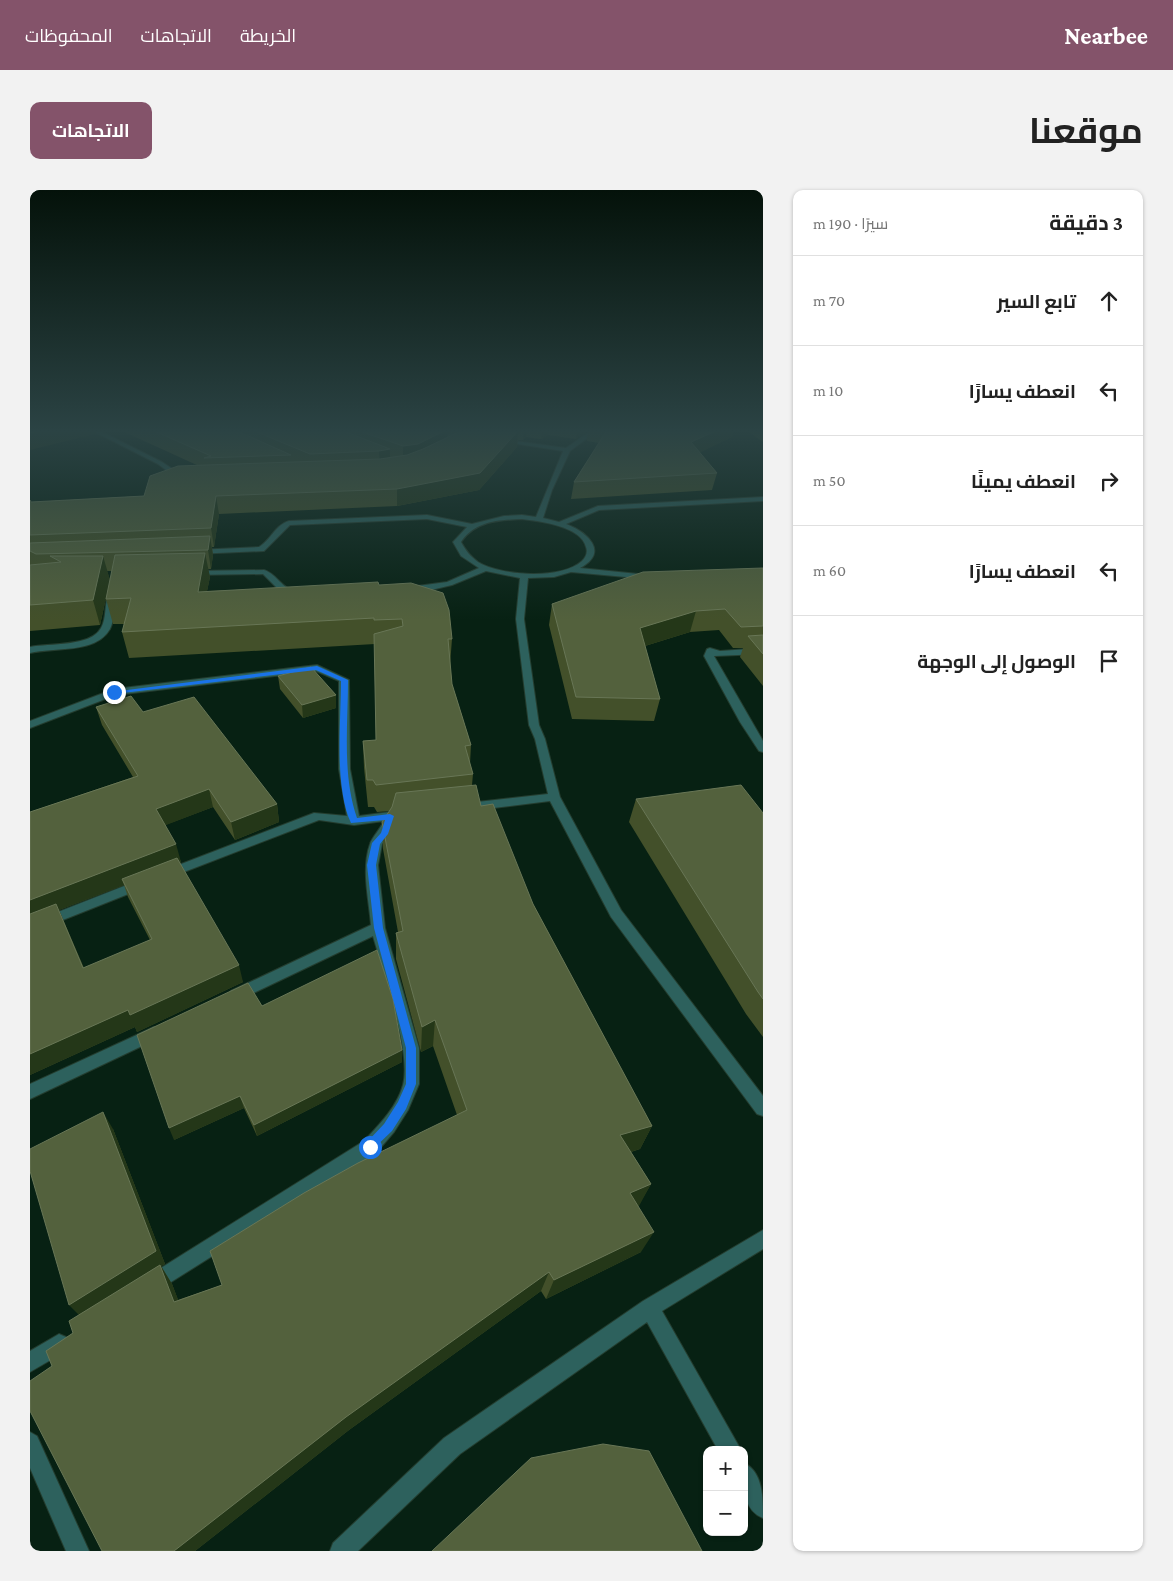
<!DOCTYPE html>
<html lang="ar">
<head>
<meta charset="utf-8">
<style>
  :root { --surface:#fff; --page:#f2f2f2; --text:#222; --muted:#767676; --line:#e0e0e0; --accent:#84536a }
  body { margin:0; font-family:"Crimson Pro",Cairo,serif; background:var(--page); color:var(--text); direction:rtl }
  .controls { position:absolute; right:15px; bottom:15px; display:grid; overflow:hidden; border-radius:10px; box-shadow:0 1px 4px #0004 }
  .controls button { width:45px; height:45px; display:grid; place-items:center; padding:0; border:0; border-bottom:1px solid var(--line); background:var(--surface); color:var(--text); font:25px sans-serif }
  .stop { position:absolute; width:15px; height:15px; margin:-11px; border:4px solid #1a73e8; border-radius:50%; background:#fff }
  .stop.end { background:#1a73e8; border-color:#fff; box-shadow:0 1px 5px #0008 }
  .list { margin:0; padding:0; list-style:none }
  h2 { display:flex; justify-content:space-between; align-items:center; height:65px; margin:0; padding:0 20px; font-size:21px }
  h2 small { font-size:16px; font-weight:400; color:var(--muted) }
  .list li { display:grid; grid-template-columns:32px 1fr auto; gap:15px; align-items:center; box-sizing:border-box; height:90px; padding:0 20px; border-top:1px solid var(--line) }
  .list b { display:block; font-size:19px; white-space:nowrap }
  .list em { font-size:16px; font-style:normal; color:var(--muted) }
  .icon { flex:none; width:28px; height:28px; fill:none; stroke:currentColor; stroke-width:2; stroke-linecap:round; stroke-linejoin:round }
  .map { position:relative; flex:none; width:733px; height:1361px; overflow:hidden; direction:ltr; border-radius:10px }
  header { display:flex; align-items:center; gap:30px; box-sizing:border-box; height:70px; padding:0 25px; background:var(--accent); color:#fff }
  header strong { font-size:24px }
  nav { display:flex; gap:28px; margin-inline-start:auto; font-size:18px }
  .intro { display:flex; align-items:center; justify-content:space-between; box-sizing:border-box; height:120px; padding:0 30px }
  h1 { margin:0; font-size:35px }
  .button { padding:12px 22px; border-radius:10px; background:var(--accent); color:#fff; font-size:18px; font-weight:700 }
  main { display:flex; gap:30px; padding:0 30px }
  aside { flex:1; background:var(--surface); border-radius:10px; box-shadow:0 1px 4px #0004 }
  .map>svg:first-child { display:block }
</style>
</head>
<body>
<header>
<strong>Nearbee</strong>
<nav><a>الخريطة</a><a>الاتجاهات</a><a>المحفوظات</a></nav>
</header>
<div class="intro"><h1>موقعنا</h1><a class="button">الاتجاهات</a></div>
<main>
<aside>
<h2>3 دقيقة<small>سيرًا · 190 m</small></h2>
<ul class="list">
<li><svg class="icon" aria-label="ahead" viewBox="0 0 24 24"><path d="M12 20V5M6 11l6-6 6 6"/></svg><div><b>تابع السير</b></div><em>70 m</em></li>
<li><svg class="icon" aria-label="left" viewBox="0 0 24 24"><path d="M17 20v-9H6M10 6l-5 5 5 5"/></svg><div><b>انعطف يسارًا</b></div><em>10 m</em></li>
<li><svg class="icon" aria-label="right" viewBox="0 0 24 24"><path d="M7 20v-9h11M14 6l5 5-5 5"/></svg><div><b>انعطف يمينًا</b></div><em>50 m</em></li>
<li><svg class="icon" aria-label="left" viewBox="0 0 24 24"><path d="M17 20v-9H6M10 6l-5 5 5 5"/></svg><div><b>انعطف يسارًا</b></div><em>60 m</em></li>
<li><svg class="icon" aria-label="arrive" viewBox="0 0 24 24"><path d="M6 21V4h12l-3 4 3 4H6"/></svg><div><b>الوصول إلى الوجهة</b></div></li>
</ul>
</aside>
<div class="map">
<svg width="733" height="1361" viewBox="0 0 733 1361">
  <rect width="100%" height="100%" fill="#072113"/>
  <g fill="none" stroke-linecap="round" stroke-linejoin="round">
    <g stroke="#243d2f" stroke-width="2">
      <path id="minor" d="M 61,240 L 68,240 L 132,272 L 141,278 L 145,287 L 149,289 L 140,291 L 136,280 L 128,274 Z
        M 562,240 L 568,240 L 540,261 L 522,300 L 513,328 L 529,332 L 568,316 L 733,307 L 733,311 L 569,320 L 536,334 C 557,342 580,362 550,378 L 618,385 L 622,387 L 618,389 L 541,382 L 524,387 L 498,388 L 494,429 L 509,535 L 515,549 L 530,607 L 591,720 L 733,906 L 733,926 L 727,924 L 581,727 L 520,611 L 447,620 L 441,616 L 447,612 L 518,604 L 505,549 L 499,535 L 486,429 L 490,388 L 456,381 L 422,395 L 401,400 L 377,401 L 377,397 L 380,397 L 417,392 L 449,378 L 431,366 L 423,352 L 437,337 L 397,329 L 260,335 L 234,361 L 165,364 L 161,362 L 165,360 L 229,357 C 241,350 245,335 259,331 L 397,325 L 442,334 L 474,326 L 492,325 L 506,327 L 533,261 L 468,251 L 471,249 L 536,258 ZM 492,329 C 509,331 551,336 556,357 C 558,362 556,367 552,371 C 531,390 471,386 448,372 C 440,366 436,361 431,352 C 445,331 469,330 492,329 Z
        M 234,380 C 247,384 252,399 266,402 L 266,406 L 251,402 L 233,384 L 162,385 L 158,383 L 162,381 Z
        M 79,403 L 86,405 C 84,416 85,429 80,439 C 66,464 24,457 0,463 L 0,457 C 19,453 61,457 71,438 C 77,428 74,414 79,403 Z
        M 680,458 L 690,461 L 733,458 L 733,464 L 684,466 L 733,551 L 733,562 L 729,561 L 710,532 L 674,466 L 677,459 Z
        M 287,475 L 319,490 L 320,579 L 329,626 L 360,622 L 366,626 L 363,629 L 365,632 L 360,644 L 352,654 L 348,675 L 355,738 L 389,858 L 389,894 L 378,920 L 364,942 L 346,963 L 122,1104 L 115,1102 L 113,1095 L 115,1088 L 334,951 C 349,935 367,917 373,895 C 382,863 353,781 343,746 L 211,809 L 206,811 L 201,809 L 199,805 L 201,801 L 341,735 C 339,710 331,679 340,654 C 341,649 351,638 354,631 L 324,635 L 289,630 L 141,687 L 133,687 L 131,684 L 133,681 L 284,623 L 317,626 L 309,579 L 309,491 L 286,481 L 86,505 L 0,538 L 0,531 L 84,499 Z
        M 112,689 L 118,694 L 116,697 L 0,743 L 0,733 Z
        M 124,837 L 129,838 L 131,843 L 129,848 L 0,909 L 0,894 Z
        M 733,1040 L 733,1059 L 632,1121 L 711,1260 L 688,1260 L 617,1132 L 430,1264 L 328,1361 L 300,1361 L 303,1353 L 414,1248 L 613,1111 Z
        M 29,1144 L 36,1147 L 39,1154 L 36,1161 L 0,1182 L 0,1161 Z
        M 0,1242 L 7,1246 L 59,1361 L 36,1361 L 0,1278 Z
        M 714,1273 C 733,1282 733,1308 733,1328 C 711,1319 714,1293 714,1273 Z"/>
    </g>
    <use href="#minor" fill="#2d615d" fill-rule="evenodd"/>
  </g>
  <path fill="#43502a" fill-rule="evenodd" d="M 67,240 L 84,240 L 76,242 Z
    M 90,240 L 704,240 L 702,247 L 669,262 L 687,283 L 682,300 L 541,309 L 544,292 L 569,253 L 557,251 L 558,240 L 546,249 L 518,245 L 511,249 L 496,247 L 493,250 L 488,250 L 487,257 L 449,300 L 367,316 L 189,324 L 184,357 L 182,357 L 183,365 L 181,379 L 178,379 L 180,387 L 177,401 L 349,395 L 422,449 L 420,475 L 422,494 L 441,555 L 440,574 L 443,584 L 442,595 L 451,616 L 503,714 L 622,936 L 610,959 L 601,962 L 621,994 L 608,1016 L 611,1062 L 516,1109 L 511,1101 L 319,1240 L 165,1361 L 72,1361 L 22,1176 L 43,1143 L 49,1125 L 83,939 L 135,1074 L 131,1076 L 142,1094 L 148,1110 L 192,1095 L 427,925 L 403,856 L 391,862 L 366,769 L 366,743 L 368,742 L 353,659 L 352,632 L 360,621 L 347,622 L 344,617 L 338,617 L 334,578 L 333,551 L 346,550 L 345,454 L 99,468 L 92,442 L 94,434 L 83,434 L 76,409 L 82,381 L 77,381 L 80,390 L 70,435 L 0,441 L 0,310 L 1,312 L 114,306 L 169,276 Z
    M 716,240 L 733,240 L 733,252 Z
    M 733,378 L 733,496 L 710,467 L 713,458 L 703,458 L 689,440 L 660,442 L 615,456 L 630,509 L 624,531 L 542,529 L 519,435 L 522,414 Z
    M 248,486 L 306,518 L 273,528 L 250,499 Z
    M 66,517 L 247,614 L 249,632 L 205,650 L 183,617 L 135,635 L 151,672 L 150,673 L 213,792 L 107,842 L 105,837 L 0,885 L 0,622 L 103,587 L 72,535 ZM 94,695 L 98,707 L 120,750 L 54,778 L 29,720 Z
    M 606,609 L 733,623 L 733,847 L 716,824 L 599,632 Z
    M 232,816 L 372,872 L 227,946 L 214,918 L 144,950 Z"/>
  <path fill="#243718" d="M 14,240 L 64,240 L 65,244 L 0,260 L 0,243 Z
    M 75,240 L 84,240 L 76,242 Z
    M 205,240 L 215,240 L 216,246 Z
    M 416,240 L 418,240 L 417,254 L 373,273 L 373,256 Z
    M 426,240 L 440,240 L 426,250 Z
    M 494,240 L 497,240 L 496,247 L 493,250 Z
    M 512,240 L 518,240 L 518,245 L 511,249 Z
    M 547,240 L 558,240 L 546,249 Z
    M 688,240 L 704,240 L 702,247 L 657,269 L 661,252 Z
    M 488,241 L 487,257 L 449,300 L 367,316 L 367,299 Z
    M 360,259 L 360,276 L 350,278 L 349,261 Z
    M 186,306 L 189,324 L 184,357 L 181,338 Z
    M 180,346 L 183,365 L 181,379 L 178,360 Z
    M 175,363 L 180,387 L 172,426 L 168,402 Z
    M 73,366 L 80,390 L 70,435 L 63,410 Z
    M 666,421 L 660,442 L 605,459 L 610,438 Z
    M 306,505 L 306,518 L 273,528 L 272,515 Z
    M 179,599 L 183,617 L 131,637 L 126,619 Z
    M 247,614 L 249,632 L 205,650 L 201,632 Z
    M 146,654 L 151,672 L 95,694 L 92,689 L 94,695 L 29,720 L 61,796 L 0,731 L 0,710 Z
    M 209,775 L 213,792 L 107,842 L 105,837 L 0,885 L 0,864 L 98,820 Z
    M 405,830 L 403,856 L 391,862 L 392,837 Z
    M 372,860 L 372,872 L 227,946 L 224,935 Z
    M 210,906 L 214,918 L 144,950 L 139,938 Z
    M 73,922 L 83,939 L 135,1074 L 131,1076 L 142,1094 L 156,1130 L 51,1127 L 39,1115 Z
    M 622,936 L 610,959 L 580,968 L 590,945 Z
    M 621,994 L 609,1016 L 589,1025 L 600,1003 Z
    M 624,1042 L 611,1062 L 516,1109 L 524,1090 Z
    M 519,1082 L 511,1101 L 319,1240 L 165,1361 L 144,1361 L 316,1227 Z"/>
  <path fill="#53613d" stroke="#687656" d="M 0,240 L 14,240 L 0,243 Z
    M 122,240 L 205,240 L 261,265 L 174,268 L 181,266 Z
    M 222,240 L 311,240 L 360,259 L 349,261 L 280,264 Z
    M 327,240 L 416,240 L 388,254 L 373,256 Z
    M 433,240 L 479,240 L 488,241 L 450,283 L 367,299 L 186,306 L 181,338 L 0,345 L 0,310 L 1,312 L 114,306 L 120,286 L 148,276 L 350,269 L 377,265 L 393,259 Z
    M 577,240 L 688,240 L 661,252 L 687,283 L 544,292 Z
    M 180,346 L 178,360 L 6,364 L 0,361 L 0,353 Z
    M 175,363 L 168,402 L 348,392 L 349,395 L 381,393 L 413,403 L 419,420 L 422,449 L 418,449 L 422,494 L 441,555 L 435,556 L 443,584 L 346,595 L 343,590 L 337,590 L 333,551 L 346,550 L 344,444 L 373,436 L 372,429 L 344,430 L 344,428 L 92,442 L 101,408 L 76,409 L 85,365 Z
    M 20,366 L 73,366 L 63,410 L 0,415 L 0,375 L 31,372 Z
    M 733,378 L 733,436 L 711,437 L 695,419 L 666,421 L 610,438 L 630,509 L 546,507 L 522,414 L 613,382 Z
    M 733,445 L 733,464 L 718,446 Z
    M 281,477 L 306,505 L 272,515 L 248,486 Z
    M 101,506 L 113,522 L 164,507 L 247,614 L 201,632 L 179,599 L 126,619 L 146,654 L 0,710 L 0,622 L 108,586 L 66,517 Z
    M 446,595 L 451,616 L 463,614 L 503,714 L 622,936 L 590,945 L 621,994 L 600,1003 L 624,1042 L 524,1090 L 519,1082 L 316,1227 L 144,1361 L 72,1361 L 0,1221 L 0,1191 L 22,1176 L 16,1161 L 43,1143 L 39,1131 L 130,1075 L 144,1112 L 192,1095 L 180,1061 L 274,1003 L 328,973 L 437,920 L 405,830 L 392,837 L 366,743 L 373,741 L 352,632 L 362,617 L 366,603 Z
    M 711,595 L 733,623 L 733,809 L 728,802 L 606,609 Z
    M 147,668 L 209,775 L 100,825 L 98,820 L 0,864 L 0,724 L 26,714 L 53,778 L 122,749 L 92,689 Z
    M 347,760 L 363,809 L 372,860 L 224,935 L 210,906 L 139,938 L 107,845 L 218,793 L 232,816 Z
    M 73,922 L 126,1061 L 39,1115 L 0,981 L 0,959 Z
    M 573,1254 L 619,1261 L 672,1361 L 402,1361 L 501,1268 Z"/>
  <linearGradient id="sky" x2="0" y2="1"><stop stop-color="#04120a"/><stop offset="0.56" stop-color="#2b4344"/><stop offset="1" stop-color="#2b4344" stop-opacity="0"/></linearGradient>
  <rect width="733" height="430" fill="url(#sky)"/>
  <path fill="#1a73e8" d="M 287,476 L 318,490 C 318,535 312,585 327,628 L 360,624 L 364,626 L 358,644 L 350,654 L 346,675 L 353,738 L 386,858 L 386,894 L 376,919 L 362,941 L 340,962 L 335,957 L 336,953 L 354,934 L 368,912 L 376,894 L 376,858 L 344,738 L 337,675 L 342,653 L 351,643 L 355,630 L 321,633 C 304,597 311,531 311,491 L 286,480 L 84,504 L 81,502 Z"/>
</svg>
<div class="controls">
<button>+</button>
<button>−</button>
</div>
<div class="stop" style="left:340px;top:957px"></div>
<div class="stop end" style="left:84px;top:502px"></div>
</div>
</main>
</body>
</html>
